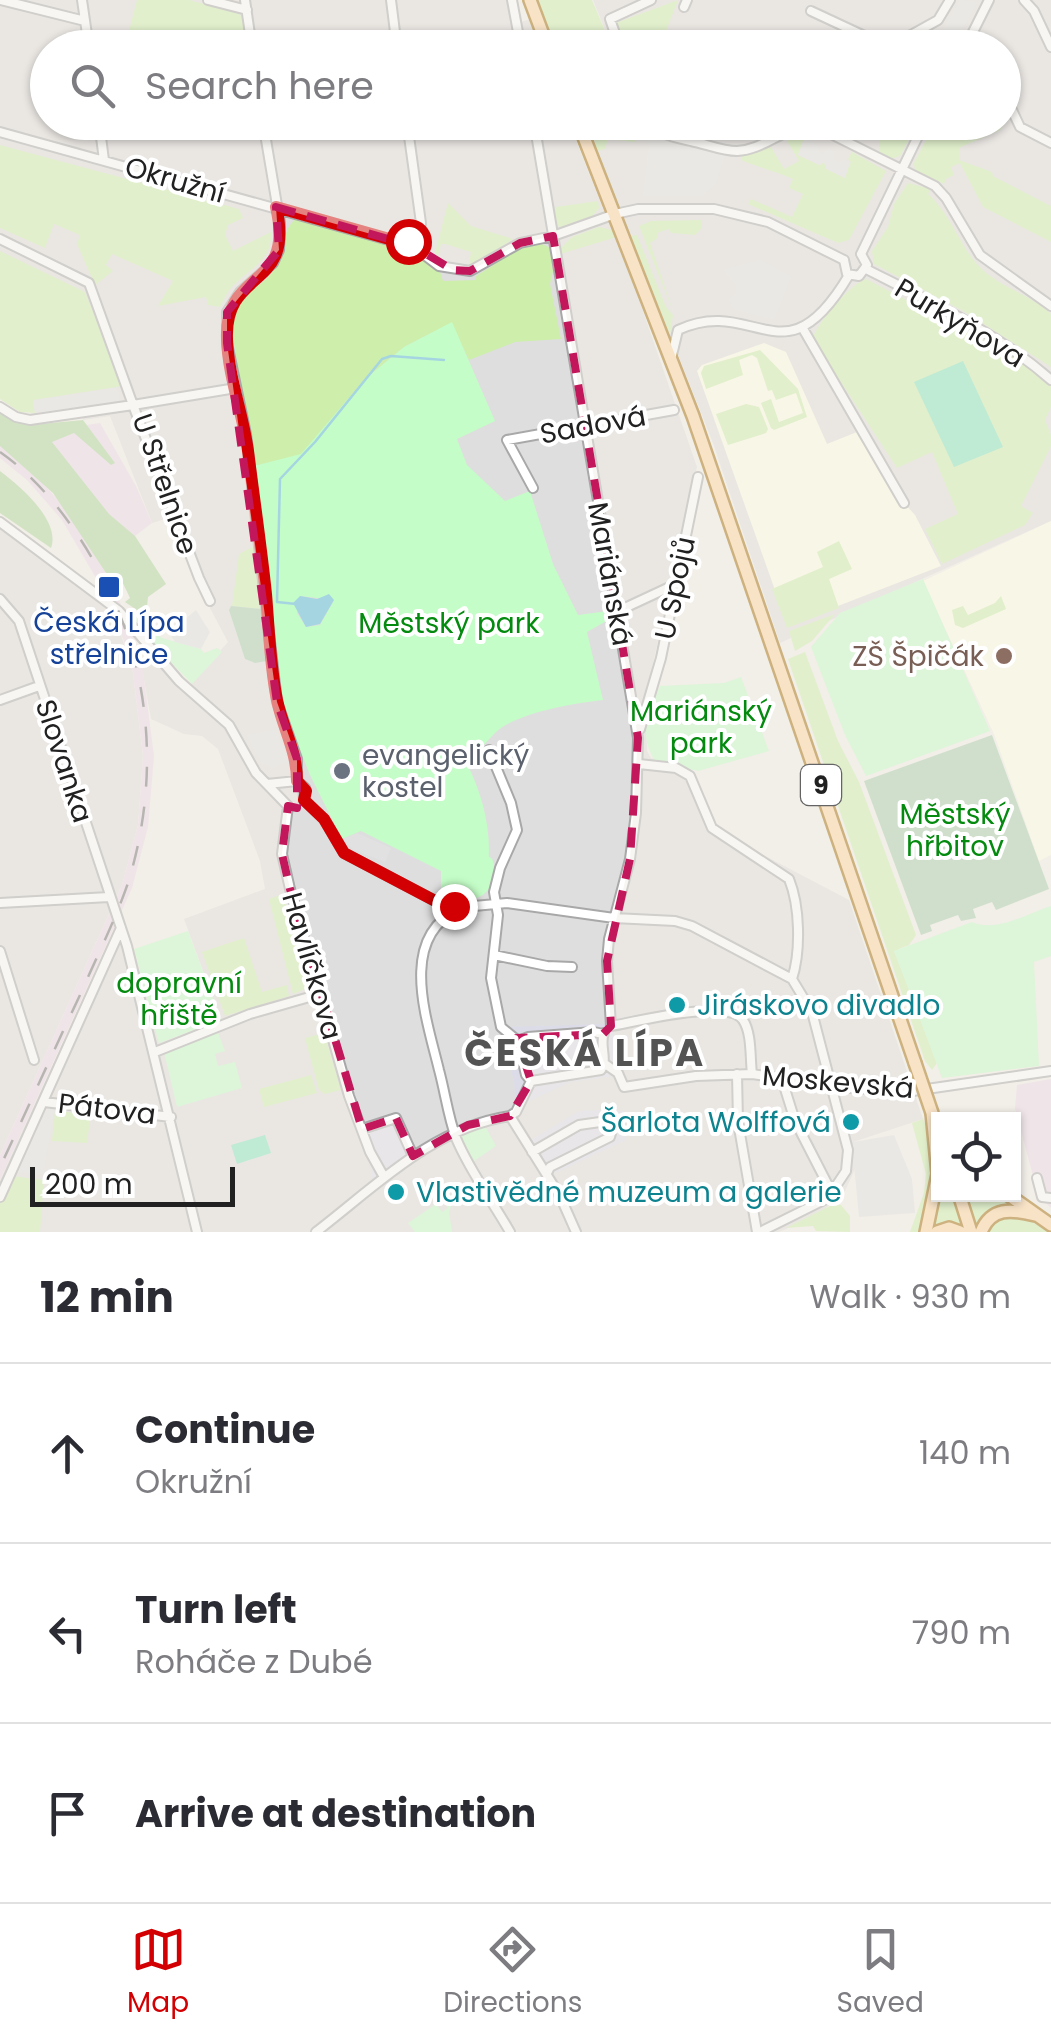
<!DOCTYPE html>
<html lang="en">
<head>
<meta charset="utf-8">
<style>
  :root { --surface:#fff; --page:#f2f2f3; --text:#2b2b33; --muted:#7c7c81; --line:#e1e1e2; --accent:#d30003 }
  body { margin:0; font-family:Poppins,sans-serif; background:var(--page); color:var(--text) }
  .controls { position:absolute; right:30px; bottom:30px; display:grid; overflow:hidden; border-radius:0px; box-shadow:0 2px 8px #0004 }
  .controls button { width:90px; height:90px; display:grid; place-items:center; padding:0; border:0; border-bottom:2px solid var(--line); background:var(--surface); color:var(--text); font:50px sans-serif }
  .scale { position:absolute; left:30px; bottom:25px; width:205px; box-sizing:border-box; padding-left:10px; border:5px solid #212121; border-top:0; font-size:28px; line-height:35px; white-space:nowrap; color:#212121; -webkit-text-stroke:8px #fff; paint-order:stroke }
  .stop { position:absolute; width:30px; height:30px; margin:-22px; border:8px solid #d30003; border-radius:50%; background:#fff }
  .stop.end { background:#d30003; border-color:#fff; box-shadow:0 2px 10px #0008 }
  .list { margin:0; padding:0; list-style:none }
  h2 { display:flex; justify-content:space-between; align-items:center; height:130px; margin:0; padding:0 40px; font-size:42px }
  h2 small { font-size:32px; font-weight:400; color:var(--muted) }
  .list li { display:grid; grid-template-columns:65px 1fr auto; gap:30px; align-items:center; box-sizing:border-box; height:180px; padding:0 40px; border-top:2px solid var(--line) }
  .list b { display:block; font-size:38px; white-space:nowrap }
  .list p { margin:0; font-size:32px; white-space:nowrap; color:var(--muted) }
  .list em { font-size:32px; font-style:normal; color:var(--muted) }
  .icon { flex:none; width:55px; height:55px; fill:none; stroke:currentColor; stroke-width:2; stroke-linecap:round; stroke-linejoin:round }
  .map { position:relative; flex:none; width:1051px; height:1232px; overflow:hidden }
  .search { position:absolute; background:var(--surface); box-shadow:0 2px 8px #0004; left:30px; right:30px; top:30px; height:110px; display:flex; align-items:center; gap:25px; box-sizing:border-box; padding:0 35px; border-radius:55px; color:var(--muted); font-size:38px }
  .sheet { height:670px; background:var(--surface) }
  nav { display:flex; justify-content:space-around; align-items:center; box-sizing:border-box; height:140px; border-top:2px solid var(--line); background:var(--surface); font-size:28px; color:var(--muted) }
  nav a { display:grid; justify-items:center; gap:5px }
  nav .on { color:var(--accent) }
  .map>svg:first-child { display:block }
</style>
</head>
<body>
<div class="map">
<svg width="1051" height="1232" viewBox="0 0 1051 1232">
  <rect width="100%" height="100%" fill="#f2eee8"/>
  <path fill="#dfdede" d="M 0,0 L 507,0 L 514,24 L 531,19 L 542,47 L 48,48 L 48,122 L 569,123 L 636,291 L 697,467 L 645,699 L 647,751 L 651,758 L 690,767 L 712,828 L 849,900 L 923,1119 L 853,1142 L 855,1169 L 845,1191 L 818,1215 L 779,1232 L 0,1232 L 0,1180 L 109,942 L 134,949 L 159,1043 L 221,1020 L 184,919 L 265,889 L 260,861 L 218,749 L 202,736 L 184,734 L 151,719 L 140,658 L 153,658 L 184,691 L 228,642 L 193,576 L 168,518 L 152,523 L 110,416 L 83,420 L 80,407 L 20,412 L 0,399 Z
    M 593,0 L 1051,0 L 1051,521 L 780,643 L 713,443 L 597,151 L 605,148 L 607,139 L 635,141 L 642,123 L 1004,122 L 1004,48 L 612,47 Z
    M 0,528 L 114,613 L 133,673 L 143,756 L 138,825 L 122,885 L 0,1155 Z"/>
  <path fill="#ecd9e8" d="M 100,423 L 136,486 L 152,523 L 135,536 L 115,544 L 69,496 L 47,431 Z
    M 0,445 L 35,474 L 70,514 L 113,585 L 136,643 L 143,671 L 154,756 L 148,827 L 132,888 L 0,1180 L 0,1155 L 122,885 L 138,825 L 143,756 L 133,673 L 126,646 L 103,590 L 62,520 L 28,481 L 0,458 Z
    M 1051,1079 L 1051,1208 L 1038,1195 L 1015,1108 L 1017,1085 Z"/>
  <path fill="#ffffe4" d="M 764,343 L 786,352 L 827,444 L 862,430 L 904,503 L 915,515 L 941,566 L 838,606 L 775,590 L 697,371 L 702,365 Z
    M 1051,521 L 1051,855 L 1039,861 L 994,734 L 923,581 Z"/>
  <path fill="#cdefab" d="M 137,0 L 189,0 L 238,13 L 244,19 L 247,47 L 148,47 L 126,42 Z
    M 537,0 L 592,0 L 612,47 L 555,47 Z
    M 678,0 L 660,47 L 626,47 L 616,23 Z
    M 1004,116 L 1006,121 L 1000,130 L 959,148 L 959,160 L 992,172 L 993,176 L 1051,206 L 1051,242 L 983,207 L 960,163 L 951,167 L 954,175 L 946,179 L 944,184 L 915,170 L 914,163 L 935,123 L 1004,122 Z
    M 590,123 L 642,123 L 635,142 L 608,139 L 605,149 L 597,151 Z
    M 890,123 L 900,123 L 914,130 L 900,156 L 890,159 L 879,151 L 879,142 Z
    M 801,134 L 804,138 L 798,155 L 819,165 L 824,162 L 827,169 L 843,177 L 851,162 L 848,159 L 852,152 L 886,171 L 849,240 L 838,243 L 748,204 L 751,199 L 792,217 L 803,194 L 789,188 L 793,179 C 777,172 760,168 741,160 L 742,156 L 771,147 L 784,169 L 799,161 L 787,141 Z
    M 0,145 L 239,209 L 243,218 L 228,225 L 225,235 L 233,251 L 271,232 C 272,262 252,266 234,285 C 228,290 224,300 220,307 L 208,305 L 206,297 L 158,306 L 173,281 L 112,254 L 106,265 L 113,271 L 95,285 L 77,244 L 80,235 L 54,224 L 45,248 L 0,228 Z
    M 908,183 L 931,189 L 928,194 C 953,216 960,250 984,271 C 1003,288 1031,295 1051,314 L 1051,367 L 965,312 L 874,264 L 872,251 L 888,227 L 894,204 Z
    M 598,201 L 599,208 L 591,218 L 564,228 L 556,225 L 556,207 Z
    M 448,203 L 471,226 L 513,239 L 476,263 L 469,264 L 471,252 L 445,244 L 441,244 L 438,256 L 435,253 Z
    M 298,218 L 407,245 L 407,250 C 427,254 438,261 443,281 L 476,280 L 476,276 L 517,250 L 542,244 L 550,248 L 553,271 L 550,284 L 561,339 L 515,342 L 469,360 L 451,323 L 404,347 L 365,379 L 301,455 L 254,466 L 232,331 C 236,287 255,297 276,267 C 287,251 280,228 298,218 Z
    M 702,220 L 701,229 L 695,235 L 671,233 L 669,229 L 657,233 L 658,238 L 650,243 L 673,311 L 639,226 L 651,221 Z
    M 599,227 L 612,230 L 617,237 L 560,254 L 561,248 L 572,237 Z
    M 637,235 L 666,307 L 673,315 L 670,335 L 631,236 Z
    M 0,251 L 85,292 L 123,386 L 33,400 L 35,413 L 20,412 L 0,399 Z
    M 866,279 L 1003,350 L 1051,384 L 1051,407 L 1045,420 L 1051,435 L 1051,446 L 1021,506 L 1033,513 L 1025,525 L 942,564 L 925,529 L 958,514 L 932,452 L 897,468 L 837,376 L 831,378 L 813,338 C 817,323 850,284 866,279 Z
    M 760,350 L 798,389 L 807,417 L 774,430 L 771,428 L 761,403 L 771,399 L 779,422 L 803,413 L 796,393 L 776,400 L 772,390 L 768,391 L 757,358 L 752,355 L 739,360 L 743,375 L 706,389 L 701,373 L 704,366 Z
    M 746,404 L 759,407 L 768,429 L 766,433 L 728,445 L 716,414 Z
    M 839,541 L 852,569 L 829,579 L 839,608 L 787,628 L 772,589 L 823,567 L 817,552 Z
    M 254,546 L 262,609 L 232,606 L 239,554 Z
    M 1001,596 L 1006,609 L 963,628 L 955,625 L 952,610 L 963,606 L 968,615 L 995,603 Z
    M 835,614 L 812,641 L 795,651 L 789,631 Z
    M 805,652 L 838,741 L 859,782 L 916,935 L 909,945 L 894,951 L 932,1047 L 937,1063 L 932,1070 L 925,1061 L 788,659 Z
    M 283,894 L 310,987 L 293,994 L 269,899 Z
    M 244,938 L 262,992 L 287,985 L 289,996 L 225,1016 L 202,952 Z
    M 324,1033 L 341,1090 L 325,1094 L 319,1090 L 305,1038 Z
    M 311,1075 L 317,1093 L 264,1107 L 259,1089 Z
    M 55,1111 L 91,1114 L 87,1143 L 52,1141 Z
    M 923,1119 C 942,1153 930,1197 918,1232 L 910,1232 L 924,1193 L 926,1174 L 912,1123 Z
    M 11,1176 L 44,1180 L 40,1232 L 0,1232 L 0,1204 Z
    M 939,1195 L 953,1195 L 964,1231 C 951,1224 942,1221 930,1232 Z
    M 964,1195 L 1000,1195 L 1024,1209 C 1002,1205 984,1208 977,1231 Z
    M 834,1204 L 841,1205 L 850,1216 L 850,1232 L 816,1231 L 813,1226 L 786,1228 Z
    M 1007,1215 L 1025,1218 L 1050,1232 L 987,1232 L 993,1221 Z"/>
  <path fill="#acd49a" d="M 0,411 L 30,425 L 83,420 L 115,463 L 111,465 L 74,433 L 52,442 L 109,514 L 135,536 L 166,584 L 148,597 L 146,616 L 125,602 L 130,598 L 120,577 L 108,576 L 53,493 L 0,446 Z
    M 0,471 C 20,486 61,521 51,548 L 0,513 Z"/>
  <path fill="#a7cdac" d="M 231,606 L 262,609 L 267,661 L 255,663 L 245,659 L 229,610 Z
    M 992,735 L 1049,889 L 996,910 L 992,902 L 973,909 L 976,918 L 961,921 L 958,915 L 930,925 L 932,931 L 921,935 L 864,781 Z"/>
  <path fill="#c4fdc7" fill-rule="evenodd" d="M 452,322 L 495,421 L 457,439 L 467,465 L 505,501 L 530,491 L 553,564 L 578,615 L 608,611 L 610,619 L 587,632 L 603,700 C 575,703 515,713 495,733 C 484,744 479,752 465,760 C 480,788 489,820 489,850 C 488,865 491,850 494,865 C 496,881 488,898 471,899 C 460,900 451,898 441,892 L 441,871 L 361,831 L 342,839 L 310,775 L 284,709 L 254,466 L 301,454 L 365,379 L 404,347 ZM 300,596 L 334,600 L 320,625 L 306,627 L 297,613 Z
    M 923,579 L 990,731 L 866,776 L 845,735 L 811,647 L 840,613 Z
    M 124,609 L 162,638 L 201,649 L 204,653 L 217,648 L 222,652 L 192,684 L 122,611 Z
    M 741,677 L 769,751 L 698,771 L 655,761 C 638,733 648,714 660,686 L 724,683 Z
    M 1051,906 L 1051,956 L 1034,962 L 1039,1066 L 942,1078 L 894,951 L 972,922 C 996,933 1029,913 1051,906 Z
    M 188,931 L 221,1020 L 159,1043 L 134,949 Z
    M 217,1030 L 225,1051 L 215,1054 L 218,1066 L 235,1062 L 242,1088 L 177,1107 L 164,1052 Z
    M 484,1124 L 496,1146 L 474,1161 L 461,1142 L 460,1133 Z
    M 455,1193 L 449,1212 L 452,1232 L 415,1232 L 408,1223 L 436,1204 L 442,1212 L 448,1208 L 442,1199 Z"/>
  <path fill="#81e5bd" d="M 963,361 L 1003,447 L 954,467 L 914,382 Z
    M 265,1135 L 271,1153 L 237,1164 L 231,1145 Z"/>
  <path fill="#e1e1e1" d="M 960,0 L 977,2 L 953,47 L 934,47 Z
    M 650,139 L 725,155 L 715,184 L 702,196 L 643,196 Z
    M 805,140 L 819,147 L 817,151 L 822,154 L 829,149 L 834,152 L 833,158 L 839,163 L 842,159 L 850,163 L 845,178 L 826,169 L 824,162 L 820,165 L 798,155 Z
    M 760,260 L 791,277 L 774,319 L 734,309 L 729,300 L 736,294 L 737,286 L 724,270 Z
    M 117,388 L 119,401 L 35,413 L 33,401 Z
    M 196,610 L 210,632 L 201,649 L 175,642 L 169,632 Z
    M 276,730 L 288,761 L 272,768 L 266,763 L 262,764 L 247,735 Z
    M 357,833 L 391,848 L 385,862 L 354,850 L 343,839 Z
    M 842,1108 L 853,1142 L 894,1135 L 912,1179 L 915,1213 L 859,1217 L 854,1166 L 842,1191 L 840,1190 L 854,1155 Z
    M 45,1109 L 54,1109 L 43,1174 L 14,1172 Z
    M 48,1168 L 76,1171 L 76,1175 L 121,1175 L 117,1197 L 46,1189 Z"/>
  <path fill="#dcdce8" d="M 609,1024 L 614,1028 L 615,1046 L 625,1081 L 615,1076 L 571,1082 L 516,1107 L 514,1081 L 499,1027 Z
    M 599,1110 L 624,1111 L 626,1140 L 545,1178 L 523,1145 L 579,1111 Z
    M 399,1111 L 416,1159 L 371,1191 L 372,1172 L 357,1124 Z"/>
  <path fill="#a6d5e2" d="M 329,594 L 334,600 L 320,624 L 306,627 L 293,603 L 300,596 L 317,599 Z"/>
  <g fill="none" stroke-linecap="round" stroke-linejoin="round">
    <path stroke="#a6d5e2" stroke-width="2.5" d="M 296,604 L 277,602 L 280,479 L 315,442 L 382,359 L 391,356 L 444,360"/>
    <g stroke="#a8a8a8" stroke-width="12">
      <path id="minor" d="M 1,0 L 85,21
        M 82,0 L 89,48
        M 208,0 L 247,10
        M 245,0 L 252,48
        M 391,0 L 397,48
        M 512,0 L 521,48
        M 1024,0 L 1034,11 L 1051,47
        M 684,7 L 687,0
        M 811,11 L 886,46 L 893,45 L 938,20 L 950,0
        M 620,48 L 610,19 L 651,0
        M 965,48 L 989,0
        M 1004,93 L 1020,127 L 1051,143
        M 99,122 L 104,160
        M 263,122 L 280,223 L 279,250 L 273,263 L 240,292 L 227,312 L 227,343 L 246,434 L 277,702 L 297,759 L 297,781 L 305,788 L 304,800 L 324,819 L 344,853 L 441,904 L 463,907 L 507,903 L 614,918 L 675,921 L 692,926 L 792,979 L 812,1012 L 848,1150 L 846,1171 L 828,1198 L 760,1232
        M 407,122 L 421,223 L 420,237 L 426,246 L 422,253
        M 534,122 L 638,738 L 636,813 L 630,859 L 609,939 L 607,961 L 611,1026
        M 650,122 C 661,136 675,137 691,141 C 706,144 722,151 737,151 C 771,149 790,117 825,131 L 935,186 L 946,198 L 980,255 L 1051,306
        M 0,132 L 407,245
        M 420,237 L 408,241 L 407,250 L 411,254 L 422,253 L 439,266 L 470,271 L 520,243 L 553,236 L 615,214 L 638,209 L 714,209 L 768,222 L 844,260
        M 0,239 L 89,283 L 133,405 L 30,420 L 16,417 L 0,407
        M 861,254 L 925,122
        M 844,260 L 847,274 L 859,276 L 867,265 L 861,254
        M 866,269 C 929,301 998,333 1051,380
        M 802,327 L 904,503
        M 672,355 L 678,330 C 755,294 784,385 849,275
        M 533,488 L 507,440 L 674,410
        M 0,522 L 119,611 L 179,681 L 229,725 L 256,773 L 288,806
        M 0,599 L 19,621 L 127,946 L 197,1232
        M 210,601 L 199,578 L 133,405 L 236,388
        M 616,612 L 676,584
        M 0,700 L 39,686
        M 640,729 L 661,658 L 698,477
        M 489,750 L 511,803 L 517,830 L 500,868 L 494,892 L 498,915 L 491,978 L 501,1027 L 518,1041
        M 639,764 L 676,768 L 690,776 L 712,828 L 789,879 C 800,906 801,951 792,979
        M 267,784 L 297,781
        M 288,806 L 282,854 L 290,889 L 349,1096 L 370,1152 L 384,1177
        M 0,903 L 109,897
        M 459,909 C 397,938 427,1020 439,1070 C 445,1092 448,1116 456,1138 C 469,1170 493,1202 510,1232
        M 0,951 L 34,1060
        M 494,955 L 547,966 L 572,967
        M 611,1026 C 635,1022 728,998 743,1020 C 752,1033 750,1058 752,1074
        M 155,1052 L 250,1014 L 320,994
        M 605,1064 L 618,1073 L 624,1087 L 696,1076 L 752,1074 L 850,1088 L 913,1091 L 1051,1071
        M 737,1074 L 738,1122 L 757,1232
        M 781,1076 L 795,1121 L 832,1193
        M 531,1081 L 526,1075 L 518,1041 L 528,1037 L 594,1032 L 603,1034
        M 531,1081 L 601,1070 C 608,1058 599,1045 604,1033
        M 44,1102 L 171,1117
        M 510,1116 L 560,1196 L 576,1232
        M 510,1116 L 516,1112 L 531,1081
        M 362,1129 L 396,1118 L 413,1156
        M 532,1152 L 579,1125 L 607,1121 L 613,1126 L 610,1137 L 550,1167 L 547,1173
        M 1037,1178 L 1042,1197 L 1051,1198
        M 0,1197 L 121,928
        M 316,1232 C 376,1186 432,1128 510,1116"/>
    </g>
    <g stroke="#9f6800" stroke-width="16">
      <path id="primary" d="M 530,0 L 548,48
        M 578,122 L 693,416 L 915,1063
        M 959,1194 L 971,1232
        M 1007,1194 L 1051,1225
        M 926,1232 L 938,1174 L 932,1113
        M 937,1232 L 949,1228 L 960,1232
        M 981,1232 C 991,1207 1011,1209 1035,1215"/>
    </g>
    <use href="#minor" stroke="#fff" stroke-width="8"/>
    <use href="#primary" stroke="#ffd4a0" stroke-width="11"/>
    <path stroke="#6f6f6f" stroke-width="2.5" stroke-dasharray="20 20" stroke-linecap="butt" d="M 0,452 C 43,482 76,528 101,574 C 152,669 160,780 128,883 C 115,921 96,958 80,995 C 53,1052 27,1110 0,1167"/>
    <g stroke="#9f6800" stroke-width="16" stroke-linecap="butt">
      <path id="primary-bridge" d="M 915,1063 L 932,1113"/>
    </g>
    <use href="#primary-bridge" stroke="#ffd4a0" stroke-width="11"/>
  </g>
  <g fill="none" stroke-linecap="round" stroke-linejoin="round">
    <path stroke="#d30003" stroke-width="12" d="M 408,241 L 407,244 L 276,207 C 296,291 224,267 227,339 C 228,376 243,414 248,451 C 254,499 261,546 266,594 C 269,629 270,666 277,700 C 283,729 297,751 297,781 L 306,791 L 304,800 L 324,819 L 344,853 L 441,904 L 454,906"/>
  </g>
  <path d="M0 0H1051V1232H0ZM 276,207 L 413,246 L 453,270 L 470,271 L 520,243 L 553,236 L 638,738 L 630,859 L 607,961 L 611,1026 L 603,1034 L 517,1038 L 531,1081 L 510,1116 L 468,1125 L 413,1156 L 396,1118 L 362,1129 L 290,889 L 282,854 L 288,806 L 297,808 L 297,759 L 277,702 L 227,343 L 227,312 L 279,250 Z" fill="#f2eee8" fill-opacity=".55" fill-rule="evenodd"/>
  <path fill="none" stroke="#c2185b" stroke-width="8" stroke-dasharray="20 12" stroke-linejoin="round" d="M 276,207 L 413,246 L 453,270 L 470,271 L 520,243 L 553,236 L 638,738 L 630,859 L 607,961 L 611,1026 L 603,1034 L 517,1038 L 531,1081 L 510,1116 L 468,1125 L 413,1156 L 396,1118 L 362,1129 L 290,889 L 282,854 L 288,806 L 297,808 L 297,759 L 277,702 L 227,343 L 227,312 L 279,250 Z"/>
  <rect fill="#1a4fb4" stroke="#fff" stroke-width="4" x="97" y="575" width="24" height="24" rx="5"/>
  <circle fill="#8d6e63" stroke="#fff" stroke-width="4" cx="1004" cy="656" r="10"/>
  <circle fill="#6b7280" stroke="#fff" stroke-width="4" cx="342" cy="771" r="10"/>
  <g fill="#0f9aa8" stroke="#fff" stroke-width="4">
    <circle cx="677" cy="1005" r="10"/>
    <circle cx="851" cy="1122" r="10"/>
    <circle cx="396" cy="1192" r="10"/>
  </g>
  <g text-anchor="middle" dominant-baseline="central" stroke-width="8" stroke-linejoin="round" paint-order="stroke">
    <rect fill="#fff" stroke="#646464" stroke-width="2.5" x="801" y="765" width="40" height="40" rx="8"/>
    <g font-size="25" font-weight="bold" fill="#212121">
      <text x="821" y="785">9</text>
    </g>
    <g font-size="28" fill="#212121" stroke="#fff">
      <text transform="translate(175 180) rotate(16)">Okružní</text>
      <text transform="translate(960 323) rotate(31)">Purkyňova</text>
      <text transform="translate(593 425) rotate(-10)">Sadová</text>
      <text transform="translate(165 484) rotate(71)">U Střelnice</text>
      <text transform="translate(610 574) rotate(80)">Mariánská</text>
      <text transform="translate(675 588) rotate(-78)">U Spojů</text>
      <text transform="translate(64 761) rotate(72)">Slovanka</text>
      <text transform="translate(312 966) rotate(74)">Havlíčkova</text>
      <text transform="translate(838 1082) rotate(5)">Moskevská</text>
      <text transform="translate(107 1109) rotate(7)">Pátova</text>
    </g>
    <g font-size="28" fill="#164399" stroke="#fff">
      <text x="109" y="622">Česká Lípa<tspan x="109" dy="32">střelnice</tspan></text>
    </g>
    <g font-size="28" fill="#048a0e" stroke="#fff">
      <text x="449" y="623">Městský park</text>
      <text x="701" y="711">Mariánský<tspan x="701" dy="32">park</tspan></text>
      <text x="955" y="814">Městský<tspan x="955" dy="32">hřbitov</tspan></text>
      <text x="179" y="983">dopravní<tspan x="179" dy="32">hřiště</tspan></text>
    </g>
    <g font-size="28" fill="#785e54" stroke="#fff" text-anchor="end">
      <text x="984" y="656">ZŠ Špičák</text>
    </g>
    <g font-size="28" fill="#5b616d" stroke="#fff" text-anchor="start">
      <text x="362" y="755">evangelický<tspan x="362" dy="32">kostel</tspan></text>
    </g>
    <g font-size="28" fill="#0d838f" stroke="#fff" text-anchor="start">
      <text x="697" y="1005">Jiráskovo divadlo</text>
      <text x="831" y="1122" text-anchor="end">Šarlota Wolffová</text>
      <text x="416" y="1192">Vlastivědné muzeum a galerie</text>
    </g>
    <g font-size="38" font-weight="bold" letter-spacing="2.5" fill="#545454" stroke="#fff">
      <text x="585" y="1052">ČESKÁ LÍPA</text>
    </g>
  </g>
</svg>
<div class="controls">
<button><svg class="icon" aria-label="locate" viewBox="0 0 24 24"><circle cx="12" cy="12" r="6"/><path d="M12 2v4M12 18v4M2 12h4M18 12h4"/></svg></button>
</div>
<div class="scale">200 m</div>
<div class="stop" style="left:408px;top:241px"></div>
<div class="stop end" style="left:454px;top:906px"></div>
<div class="search"><svg class="icon" aria-label="search" viewBox="0 0 24 24"><circle cx="10" cy="10" r="6"/><path d="M15 15l6 6"/></svg>Search here</div>
</div>
<section class="sheet">
<h2>12 min<small>Walk · 930 m</small></h2>
<ul class="list">
<li><svg class="icon" aria-label="ahead" viewBox="0 0 24 24"><path d="M12 20V5M6 11l6-6 6 6"/></svg><div><b>Continue</b><p>Okružní</p></div><em>140 m</em></li>
<li><svg class="icon" aria-label="left" viewBox="0 0 24 24"><path d="M17 20v-9H6M10 6l-5 5 5 5"/></svg><div><b>Turn left</b><p>Roháče z Dubé</p></div><em>790 m</em></li>
<li><svg class="icon" aria-label="arrive" viewBox="0 0 24 24"><path d="M6 21V4h12l-3 4 3 4H6"/></svg><div><b>Arrive at destination</b></div></li>
</ul>
</section>
<nav>
<a class="on"><svg class="icon" aria-label="map" viewBox="0 0 24 24"><path d="M3 6l6-2 6 2 6-2v14l-6 2-6-2-6 2zM9 4v14M15 6v14"/></svg>Map</a>
<a><svg class="icon" aria-label="directions" viewBox="0 0 24 24"><path d="M12 3l9 9-9 9-9-9zM9 14v-3h6M13 9l2 2-2 2"/></svg>Directions</a>
<a><svg class="icon" aria-label="saved" viewBox="0 0 24 24"><path d="M7 4h10v16l-5-4-5 4z"/></svg>Saved</a>
</nav>
</body>
</html>
